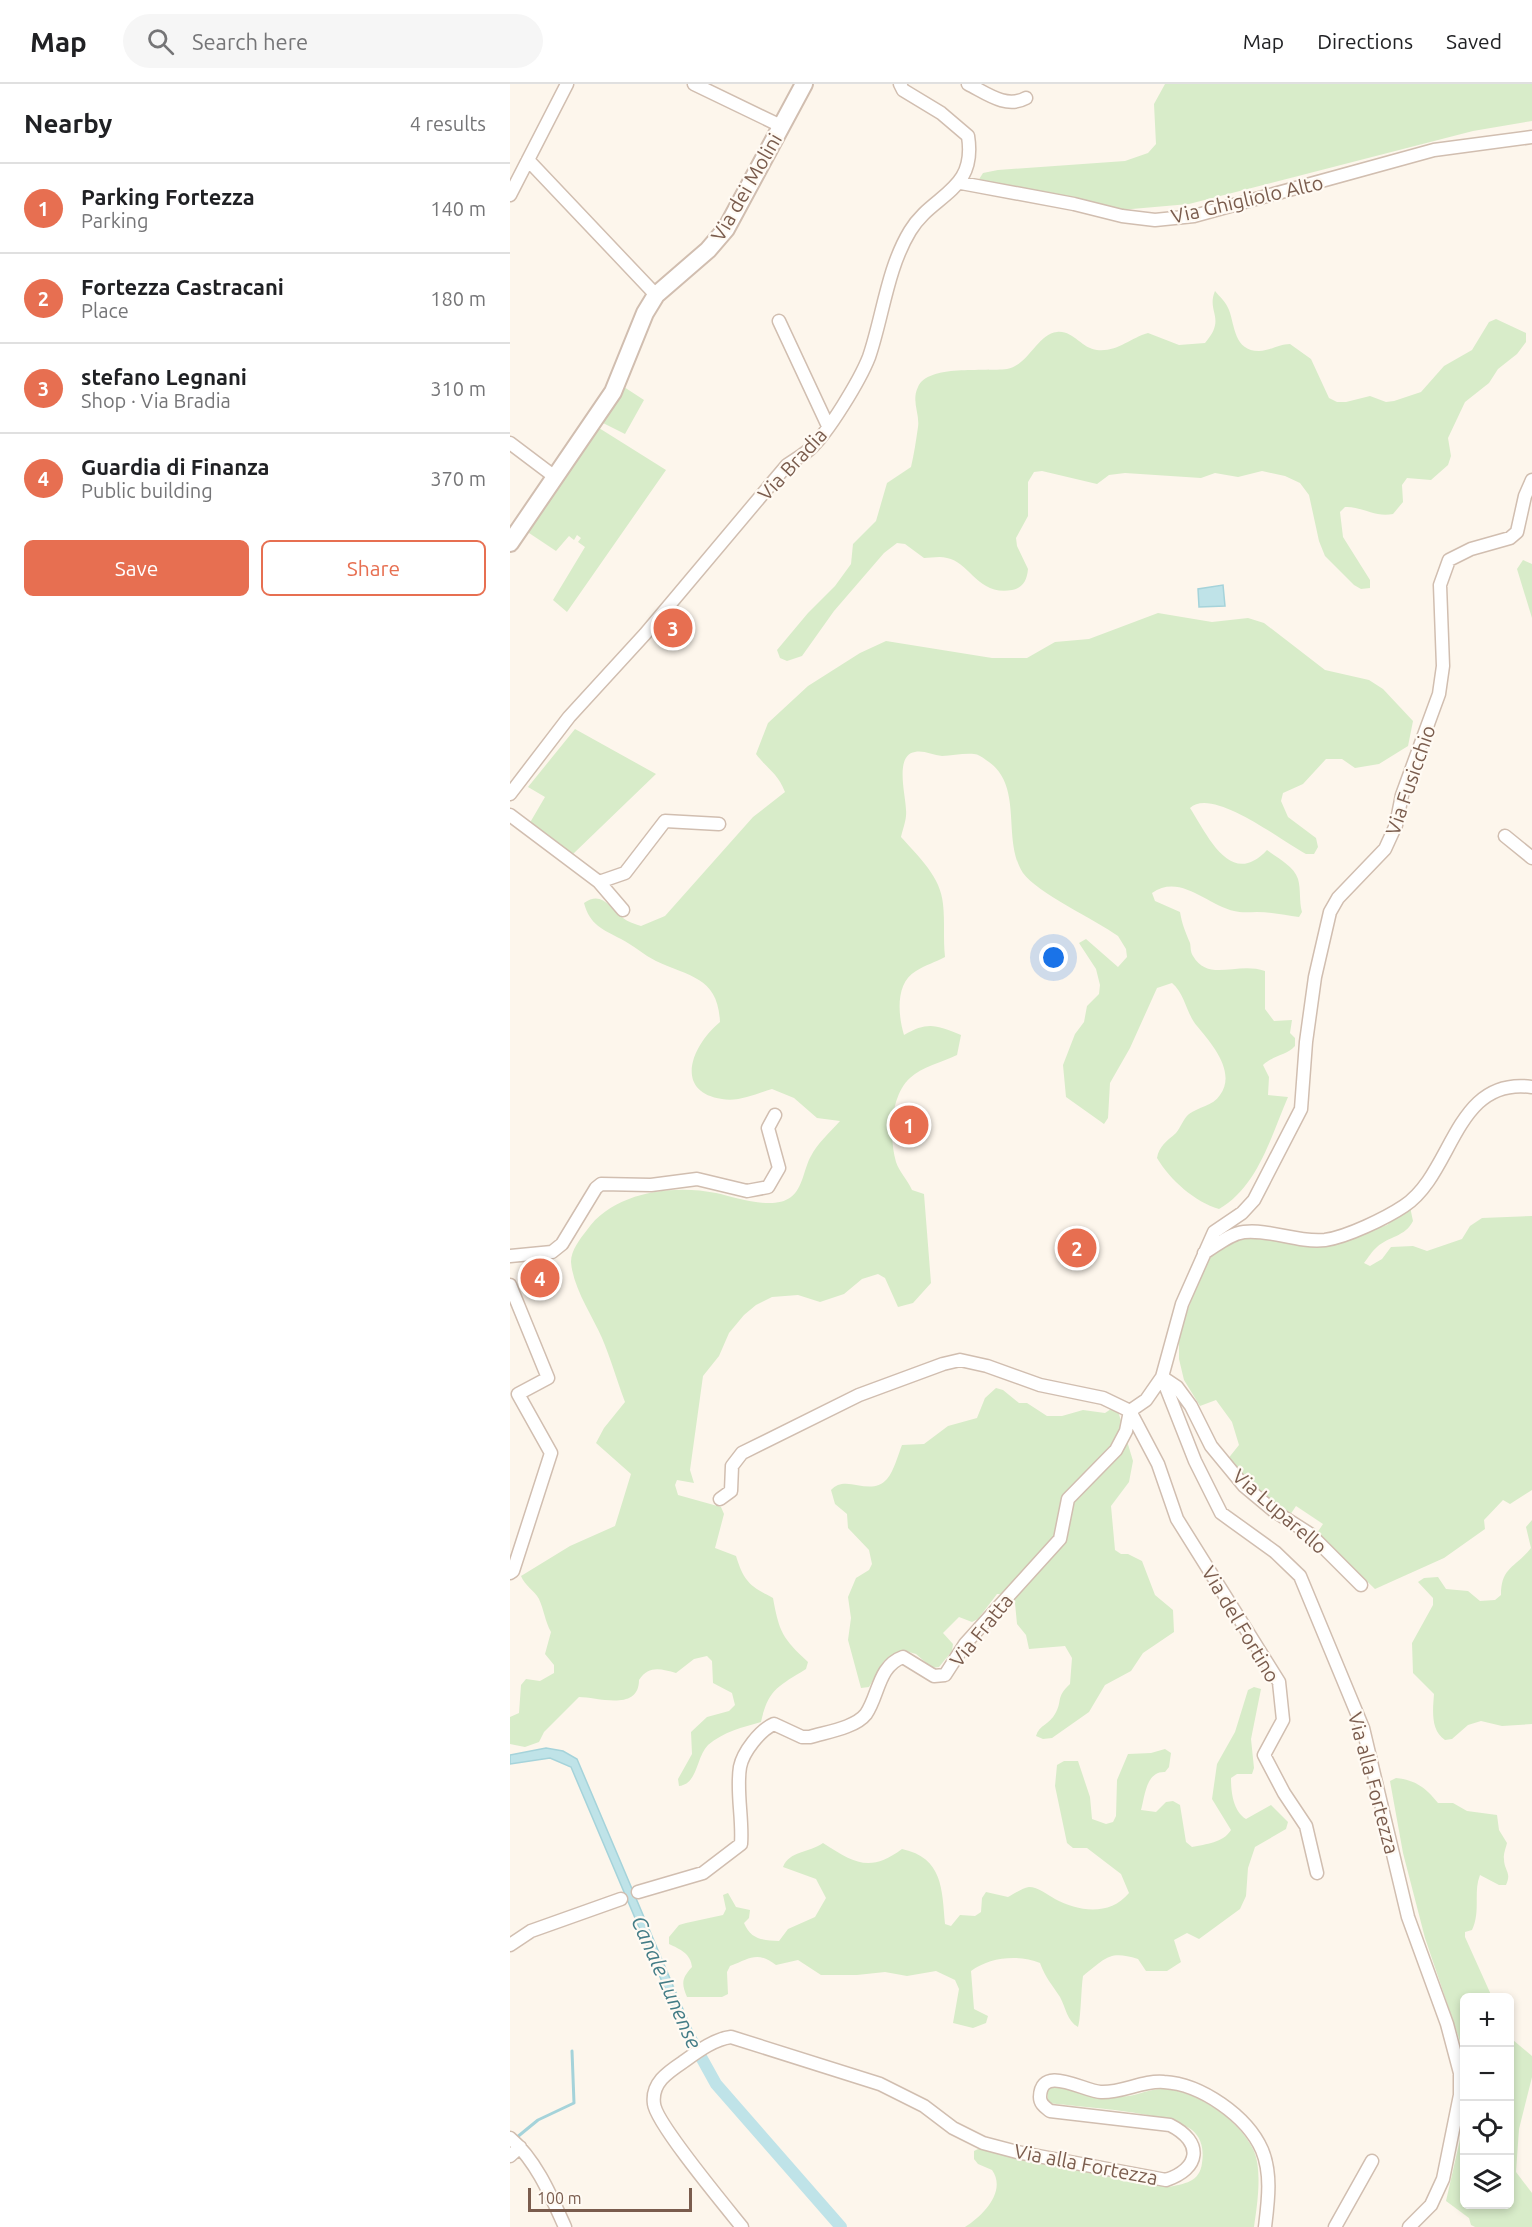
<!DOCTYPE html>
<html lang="en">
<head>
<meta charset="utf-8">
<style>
  :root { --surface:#fff; --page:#f6f6f6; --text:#202124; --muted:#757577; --line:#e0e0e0; --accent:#e76f51 }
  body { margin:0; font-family:Ubuntu,sans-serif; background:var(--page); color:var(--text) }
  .controls { position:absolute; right:18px; bottom:18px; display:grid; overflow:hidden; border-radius:9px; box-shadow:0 3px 9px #0003 }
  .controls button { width:54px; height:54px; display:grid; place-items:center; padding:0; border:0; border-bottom:2px solid var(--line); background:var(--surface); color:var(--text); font:30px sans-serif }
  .scale { position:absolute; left:18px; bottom:15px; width:164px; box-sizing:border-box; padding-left:6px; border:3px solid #7a5c4d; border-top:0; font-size:16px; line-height:21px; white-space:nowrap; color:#7a5c4d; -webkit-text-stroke:4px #fffaf3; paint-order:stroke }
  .you { position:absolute; left:544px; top:874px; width:21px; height:21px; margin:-15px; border:4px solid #fff; border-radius:50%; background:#1a73e8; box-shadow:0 0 0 9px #1a73e833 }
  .badge { display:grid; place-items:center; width:39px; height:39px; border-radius:50%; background:var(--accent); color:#fff; font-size:20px; font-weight:700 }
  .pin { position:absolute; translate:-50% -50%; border:3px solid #fff; box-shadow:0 2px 6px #0006 }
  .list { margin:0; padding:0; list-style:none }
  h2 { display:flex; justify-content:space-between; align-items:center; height:78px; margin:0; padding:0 24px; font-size:26px }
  h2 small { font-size:20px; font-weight:400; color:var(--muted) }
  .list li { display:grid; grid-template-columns:39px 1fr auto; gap:18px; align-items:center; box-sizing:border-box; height:90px; padding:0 24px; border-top:2px solid var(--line) }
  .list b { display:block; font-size:22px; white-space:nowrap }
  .list p { margin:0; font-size:20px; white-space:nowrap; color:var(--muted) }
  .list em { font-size:20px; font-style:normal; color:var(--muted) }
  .actions { display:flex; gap:12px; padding:18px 24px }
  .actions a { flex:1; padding:14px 0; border:2px solid var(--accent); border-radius:9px; text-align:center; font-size:21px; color:var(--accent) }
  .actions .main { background:var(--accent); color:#fff }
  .icon { flex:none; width:33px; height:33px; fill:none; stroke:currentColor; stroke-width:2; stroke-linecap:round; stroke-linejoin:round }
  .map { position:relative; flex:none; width:1022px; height:2143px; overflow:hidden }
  header { display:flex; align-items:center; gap:36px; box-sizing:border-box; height:84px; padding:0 30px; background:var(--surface); border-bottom:2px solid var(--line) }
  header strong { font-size:28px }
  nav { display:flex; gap:33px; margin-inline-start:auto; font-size:21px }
  .search { width:420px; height:54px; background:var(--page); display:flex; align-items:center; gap:15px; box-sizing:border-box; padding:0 21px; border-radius:33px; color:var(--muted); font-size:22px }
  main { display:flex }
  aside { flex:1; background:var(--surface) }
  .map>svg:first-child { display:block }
</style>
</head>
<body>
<header>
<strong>Map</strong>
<div class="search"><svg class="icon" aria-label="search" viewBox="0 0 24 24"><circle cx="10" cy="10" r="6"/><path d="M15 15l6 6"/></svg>Search here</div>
<nav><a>Map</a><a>Directions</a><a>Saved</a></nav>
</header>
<main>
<aside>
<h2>Nearby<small>4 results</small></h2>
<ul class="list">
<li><span class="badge">1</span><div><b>Parking Fortezza</b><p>Parking</p></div><em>140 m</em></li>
<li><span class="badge">2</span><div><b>Fortezza Castracani</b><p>Place</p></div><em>180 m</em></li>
<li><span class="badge">3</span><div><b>stefano Legnani</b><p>Shop · Via Bradia</p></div><em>310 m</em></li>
<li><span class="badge">4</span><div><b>Guardia di Finanza</b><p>Public building</p></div><em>370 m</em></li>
</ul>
<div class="actions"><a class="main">Save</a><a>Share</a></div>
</aside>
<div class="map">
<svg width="1022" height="2143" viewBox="0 0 1022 2143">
  <rect width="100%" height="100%" fill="#fdf6ec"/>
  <path fill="#d8ecc9" d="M 655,0 L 1022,0 L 1022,37 L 963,47 L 679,120 L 599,127 L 539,109 L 468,97 L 473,89 L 488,86 L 615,77 L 638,69 L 646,60 L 644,20 Z
    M 705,207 C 710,213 716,218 719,226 C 725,242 724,267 749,267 C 760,267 769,260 780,260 L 801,275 L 819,314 L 827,318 L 836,318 L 860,312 L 876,318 L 884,317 L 911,308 L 934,282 L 962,266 L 979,238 L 986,235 L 1016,249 L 1016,258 L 1007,270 L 988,285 L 979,299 L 955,318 L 938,354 L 941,372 L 938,381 L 921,396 L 897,394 L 892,401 L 893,418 L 883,430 C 865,434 852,422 835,423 L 830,428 L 833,453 L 860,496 L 860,504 L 851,505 L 844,501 L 815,472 L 809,457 L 799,411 L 790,399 L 775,392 L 752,387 L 728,393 L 705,389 L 691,394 L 615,389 L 599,391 L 587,400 L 532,387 L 524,388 L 518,398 L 518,432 L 506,454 L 507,462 L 518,485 C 517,496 513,504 502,506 C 467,512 460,478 437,474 C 430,472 421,474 414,474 L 395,460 L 387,459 L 374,469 L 324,527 L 292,572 L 277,577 L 270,574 L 267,566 L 298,529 L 325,502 L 341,480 L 343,460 L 366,437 L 377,399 L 401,383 C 404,370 406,357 408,343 C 410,330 401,317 408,303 C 418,280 474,288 497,285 C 519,281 527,250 547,248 C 563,246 572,265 587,266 C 608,268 620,254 638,249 L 669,261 L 695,259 C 717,234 696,228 705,207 Z
    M 114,303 L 134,316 L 115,350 L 93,339 Z
    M 89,344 L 156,386 L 57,528 L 43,516 L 75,463 L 68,458 L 71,454 L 67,451 L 64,456 L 59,452 L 46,467 L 16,447 L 41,407 Z
    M 1013,476 L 1022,480 L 1022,534 L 1007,485 Z
    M 648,529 L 702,538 L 738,534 L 754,539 L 815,586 L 859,596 L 873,605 L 903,637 L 898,662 L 869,680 L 845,684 L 832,675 L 816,675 L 793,700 L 773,709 L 771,717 L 778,733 L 806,754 L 808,763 L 804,770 L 796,770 C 773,758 702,702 680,724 C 698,752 721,805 757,766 C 767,774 784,782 788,795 C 791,805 789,818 792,828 L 789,833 C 775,831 761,828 747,828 C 740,828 731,829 724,827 C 697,821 670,789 642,809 L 645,817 L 670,828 C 672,840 675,847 680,859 C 681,863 680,867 683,872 C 699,899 727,877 755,887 L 755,925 L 764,937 L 782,936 L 780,949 L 785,954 L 785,962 C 777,971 764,971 753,981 L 759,993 L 758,1011 L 778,1013 C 761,1052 748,1103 709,1125 C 685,1118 660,1096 647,1074 C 649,1062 657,1057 666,1049 C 671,1043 673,1035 679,1030 C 688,1023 703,1022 710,1011 C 727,988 701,959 687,942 C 676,929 675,910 662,899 L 647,904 L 620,964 L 600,999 L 598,1034 L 594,1040 L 556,1013 L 553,981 L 565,950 L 574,938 L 577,922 L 589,910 L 590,901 L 586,885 L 569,859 L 576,855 L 608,883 L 617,873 L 616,865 L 608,852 C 586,836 527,809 513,789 C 491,755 515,700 476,676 C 472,673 468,670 464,670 C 453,669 442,672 432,672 C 423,671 413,666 405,668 C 384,671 396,712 396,726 C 397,735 393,744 391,753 C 408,772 431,793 433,820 C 435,838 433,855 435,873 C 426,878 415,881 406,887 C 385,899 388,931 394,951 C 418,937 426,941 451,951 L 447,971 C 433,978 411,983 400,994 C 380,1012 379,1054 386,1078 C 389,1087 398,1097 402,1106 L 414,1110 L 421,1199 L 403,1219 L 388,1223 L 375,1194 L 368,1190 L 352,1195 L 334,1210 L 310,1218 L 288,1211 L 262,1213 L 246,1221 L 234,1231 L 219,1249 L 209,1272 L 193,1292 L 180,1386 L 184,1399 L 167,1396 L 165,1401 L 168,1411 L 211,1423 L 214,1430 L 205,1464 L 226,1472 C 234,1498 240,1502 263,1514 C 269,1548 273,1555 298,1578 L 296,1585 C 269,1602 258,1605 251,1638 C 233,1643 213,1648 198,1661 C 186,1673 188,1700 169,1702 L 168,1695 L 182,1670 L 181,1648 L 197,1633 L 219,1627 L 225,1621 L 222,1609 L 203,1599 L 202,1577 L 197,1572 L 184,1575 L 166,1589 C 151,1585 139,1581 129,1596 C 129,1628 87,1613 69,1613 L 34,1648 L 29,1658 L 15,1663 L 0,1660 L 0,1633 L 9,1629 L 11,1601 L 16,1595 L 30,1597 L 44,1589 L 44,1581 L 35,1570 L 41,1548 C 35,1537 34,1526 29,1515 C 24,1506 15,1502 11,1492 L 60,1462 L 105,1442 L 121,1390 L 86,1359 L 94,1344 L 115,1318 C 107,1297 101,1275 92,1254 C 82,1231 63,1204 61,1178 C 61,1166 70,1155 77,1146 C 103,1108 163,1100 206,1109 C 225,1113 263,1127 281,1113 C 293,1104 294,1084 301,1072 C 307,1060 320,1048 330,1037 L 307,1034 L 284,1014 L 262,1005 C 245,1010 229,1018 212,1015 C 162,1007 183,960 210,938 C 208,893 180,893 146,877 C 134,871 123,861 111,855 C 92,845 80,841 74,819 C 92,806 100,824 113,834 C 118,838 125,840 131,842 L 155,832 L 243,733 L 275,708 C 267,688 258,686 246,670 L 258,639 L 298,602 L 350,569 L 376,557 L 482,574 L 517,574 L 545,558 L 579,555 Z
    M 65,645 L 146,690 L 63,770 L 18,742 L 35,713 L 18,703 Z
    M 900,1123 L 903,1137 C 895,1153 879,1152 867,1163 C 862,1167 858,1174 854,1179 L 860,1182 L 872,1175 L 881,1163 L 903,1162 L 917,1167 L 952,1155 L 960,1142 L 972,1134 L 1022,1132 L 1022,1406 L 1000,1420 L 993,1416 L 974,1436 L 975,1445 L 934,1474 L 865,1505 L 807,1449 L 813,1440 L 786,1422 L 780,1431 L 735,1399 L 717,1376 L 729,1361 L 722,1338 L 706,1316 L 690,1322 L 674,1296 L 669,1275 L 669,1250 L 697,1174 L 731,1154 L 819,1160 L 877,1141 Z
    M 486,1304 L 493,1306 L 509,1319 L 517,1319 L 537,1332 L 552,1332 L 573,1326 L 595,1329 L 601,1325 L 608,1327 L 623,1377 L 619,1398 L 601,1422 L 605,1466 L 611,1470 L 618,1470 L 632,1477 L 645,1511 L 663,1526 L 664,1548 L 633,1569 L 621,1587 L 595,1601 L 579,1628 L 542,1654 L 533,1655 L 526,1652 C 529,1641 540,1640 545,1630 C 553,1617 545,1614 560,1600 L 562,1574 L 555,1562 L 519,1565 L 516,1551 L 507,1540 L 505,1519 L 494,1510 L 487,1510 L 468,1535 L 462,1538 L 449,1533 L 433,1549 L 443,1560 L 442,1567 L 429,1583 L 422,1584 L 406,1570 L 392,1566 L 374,1577 L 359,1603 L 351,1604 L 338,1556 L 341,1534 L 338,1513 L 346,1494 L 359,1486 L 362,1480 L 359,1466 L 338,1444 L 337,1430 L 325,1420 L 321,1406 C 336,1389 360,1414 377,1395 C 384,1387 388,1371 392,1361 L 414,1360 L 438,1342 L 467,1334 L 475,1314 Z
    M 1022,1436 L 1022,1640 L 992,1642 L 971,1637 L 958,1641 L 942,1655 L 935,1656 C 920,1646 923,1625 924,1610 L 903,1589 L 902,1559 L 923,1521 L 923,1514 L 908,1498 L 914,1494 L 928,1493 L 936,1505 L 958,1507 L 970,1517 L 985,1516 L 991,1511 C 991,1483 1005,1484 1021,1464 L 1016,1443 Z
    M 744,1603 L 751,1605 L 741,1655 L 744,1684 L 742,1690 L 727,1690 L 721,1694 C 721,1708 723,1727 736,1735 L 761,1721 L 778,1738 L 776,1745 L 745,1763 L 738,1784 L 736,1812 L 730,1825 L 689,1855 L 677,1849 L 664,1856 L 671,1878 L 657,1887 L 636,1887 L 628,1875 C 599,1866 596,1874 573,1892 C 571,1905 571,1935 568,1943 C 557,1937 556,1924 550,1913 C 541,1899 536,1895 530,1879 C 509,1870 479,1873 461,1887 L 464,1925 L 478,1932 L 476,1939 L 463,1944 L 443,1939 L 449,1905 L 445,1896 L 426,1887 L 397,1892 L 375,1888 L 347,1891 L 311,1891 L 288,1876 L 266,1881 C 247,1867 241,1874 220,1882 L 217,1888 L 218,1910 L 212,1913 L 177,1913 C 171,1899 172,1894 182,1883 C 181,1870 170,1865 159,1860 L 159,1853 L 169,1841 L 176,1839 L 213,1831 L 216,1825 L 213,1811 L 218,1809 L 226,1823 L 240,1826 L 239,1834 L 234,1839 C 241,1856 253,1856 269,1857 L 278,1845 L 305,1833 L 316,1814 L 306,1795 L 273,1783 C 279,1767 299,1769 313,1759 C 344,1779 360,1789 392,1765 C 433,1774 432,1805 435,1840 L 441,1842 L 450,1831 L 465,1832 L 471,1828 L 472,1814 L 476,1808 L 498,1813 C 504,1810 512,1804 519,1803 C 528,1803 538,1811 545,1815 C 569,1828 600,1832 619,1809 L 611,1790 L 577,1764 L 563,1764 L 557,1759 L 545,1702 L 547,1681 L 554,1677 L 568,1677 L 580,1713 L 582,1735 L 596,1740 L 603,1738 L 606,1732 L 607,1696 L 618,1670 L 641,1669 L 655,1665 L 661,1669 L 659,1683 L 655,1688 C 636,1687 635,1712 631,1726 L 646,1728 L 656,1718 L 663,1717 L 670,1721 L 676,1758 L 682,1763 C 696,1760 713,1759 721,1746 L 702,1715 L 707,1680 L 725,1648 L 738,1606 Z
    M 886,1694 C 906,1696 916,1704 928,1719 L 943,1719 L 957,1727 L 987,1731 L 989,1746 L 997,1759 C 996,1764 993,1770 994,1775 C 994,1787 1002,1788 996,1801 L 989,1801 L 970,1791 C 963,1808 971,1827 962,1846 L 955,1848 L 955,1853 L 982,1913 L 954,1914 L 954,1969 L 915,1854 L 893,1769 L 880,1697 Z
    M 1000,1947 L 1003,1956 L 1022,1972 L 1022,1993 L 1009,2045 L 1006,2088 L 1022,2109 L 1022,2143 L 965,2143 L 961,2141 L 959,2134 L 936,2117 L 954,2038 L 954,2120 L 1000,2120 Z
    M 546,2001 C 570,2009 593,2015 619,2012 C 630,2010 643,2004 655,2005 C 687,2007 729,2036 743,2065 C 753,2085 747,2122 744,2143 L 455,2143 C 473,2132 497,2107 482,2086 L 468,2080 L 464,2075 L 464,2067 L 470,2064 L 658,2103 C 674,2100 690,2098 692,2079 C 694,2067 692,2054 682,2046 C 659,2028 571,2023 538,2019 L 537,2006 Z"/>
  <path fill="#bfe3e8" stroke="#a5d3da" stroke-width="1.5" d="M 713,501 L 715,522 L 689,523 L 688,505 Z
    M 36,1664 L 53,1667 L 67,1675 L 186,1956 L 178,1959 L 61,1683 L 40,1674 L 0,1680 L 0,1671 Z"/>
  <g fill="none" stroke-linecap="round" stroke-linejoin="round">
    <path stroke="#a5d3da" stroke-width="3" d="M 6,2054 L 28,2036 L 64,2019 L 62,1967"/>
    <path stroke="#bfe3e8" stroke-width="12" d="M 175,1944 L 206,2000 L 331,2143"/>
    <g stroke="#d1beb0" stroke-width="15">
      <path id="minor" d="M 184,0 L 271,42
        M 458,0 C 476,9 496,25 516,14
        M 18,76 L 146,211
        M 451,99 L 564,120 L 612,132 L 645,136 L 684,132 L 924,66 L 1022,53
        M 0,111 L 57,0
        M 269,237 L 318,342
        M 0,359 L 45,393
        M 0,710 L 59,633 L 135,550 L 277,381 C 285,376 293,371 300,365 C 318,349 350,296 359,273 C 373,232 377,185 400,147 C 422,110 467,108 458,52 L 431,29 L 393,6 L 390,0
        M 0,731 L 89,798 L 113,826
        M 995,752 L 1022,774
        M 89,798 L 115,789 L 155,737 L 209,740
        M 694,1169 C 706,1162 719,1150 734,1148 C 761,1145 787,1159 815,1156 C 837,1153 876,1134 894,1122 C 944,1089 944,992 1022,1003
        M 0,1172 L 42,1168 L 52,1160 L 86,1104 L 91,1100 L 141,1101 L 187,1095 L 237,1107 L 258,1103 L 269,1084 L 258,1044 L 265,1031
        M 0,1201 L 38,1294 L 8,1310 L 41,1369 L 3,1487 L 0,1489
        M 652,1293 L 685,1377 L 711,1429 L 765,1468 L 790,1492 L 853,1644 L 898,1833 L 937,1940 L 950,1989 L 950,2011 L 933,2095 L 921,2121 L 899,2143
        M 652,1293 L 667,1303 L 681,1322 L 701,1362 L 734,1402 L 764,1427 L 800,1450 L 851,1501
        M 620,1327 L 636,1316 L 652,1293 L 672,1220 L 704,1148 L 732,1129 L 744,1116 L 791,1025 L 796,958 L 805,893 L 820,828 L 828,814 L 875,765 L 886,741 L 892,711 L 929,610 L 933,582 L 930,501 L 939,476 L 961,465 L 1000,454 L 1007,448 L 1015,412 L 1022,396
        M 210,1415 L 221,1407 L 222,1382 L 232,1369 L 349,1311 L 433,1280 L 450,1276 L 477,1282 L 530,1301 L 593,1314 L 620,1327 L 648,1380 L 667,1435 L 769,1598 L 773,1636 L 754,1671 L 774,1709 L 796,1742 L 807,1789
        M 128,1808 L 193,1789 L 231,1760 C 233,1735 226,1707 230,1683 C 233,1668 250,1646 264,1640 L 292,1653 L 300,1653 C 316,1648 345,1644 356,1630 C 369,1611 368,1582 393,1573 L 424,1592 L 435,1591 L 455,1560 L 550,1455 L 558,1415 L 606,1366 L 616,1347 L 620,1327
        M 0,1861 L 21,1847 L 111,1815
        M 0,2054 C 26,2076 41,2112 55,2143
        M 0,2072 L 10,2063
        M 232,2143 C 216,2123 146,2039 144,2020 C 141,1999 158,1988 173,1978 C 187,1968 204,1955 221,1953 L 370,2000 L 414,2022 L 443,2044 L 473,2059 L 507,2068 L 656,2096 C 690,2085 694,2058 660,2041 L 540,2027 C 535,2023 530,2020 530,2013 C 531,1979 575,2008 591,2008 C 612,2009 633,1996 654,1998 C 691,2000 737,2032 752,2066 C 762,2090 758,2118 755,2143
        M 825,2143 L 862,2077"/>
    </g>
    <g stroke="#d1beb0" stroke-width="20">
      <path id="tertiary" d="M 0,459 L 103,308 L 135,229 L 146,211 L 198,166 L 216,145 L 294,0"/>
    </g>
    <use href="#minor" stroke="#fff" stroke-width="12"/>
    <use href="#tertiary" stroke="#fff" stroke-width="16"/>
  </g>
  <g text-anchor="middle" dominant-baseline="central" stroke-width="4.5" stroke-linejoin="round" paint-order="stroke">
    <g font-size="20" fill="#7a5c4d" stroke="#fffaf3">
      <text transform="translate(236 103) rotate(-60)">Via dei Molini</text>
      <text transform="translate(737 115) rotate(-13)">Via Ghigliolo Alto</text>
      <text transform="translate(282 380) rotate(-47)">Via Bradia</text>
      <text transform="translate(900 696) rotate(-71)">Via Fusicchio</text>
      <text transform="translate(770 1427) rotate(41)">Via Luparello</text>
      <text transform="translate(731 1540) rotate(59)">Via del Fortino</text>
      <text transform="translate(471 1546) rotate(-51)">Via Fratta</text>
      <text transform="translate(864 1699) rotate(75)">Via alla Fortezza</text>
      <text transform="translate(576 2080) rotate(11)">Via alla Fortezza</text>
    </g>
    <g font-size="21" font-style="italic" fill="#437c86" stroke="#fffaf3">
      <text transform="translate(157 1898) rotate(66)">Canale Lunense</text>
    </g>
  </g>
</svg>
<div class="controls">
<button>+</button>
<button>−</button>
<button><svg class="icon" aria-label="locate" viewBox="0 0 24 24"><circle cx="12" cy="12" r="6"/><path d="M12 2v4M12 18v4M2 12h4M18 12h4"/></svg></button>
<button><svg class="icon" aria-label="layers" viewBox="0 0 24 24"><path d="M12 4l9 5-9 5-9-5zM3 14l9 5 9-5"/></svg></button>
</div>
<div class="scale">100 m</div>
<div class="you"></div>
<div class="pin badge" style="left:399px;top:1041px">1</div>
<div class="pin badge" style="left:567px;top:1164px">2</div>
<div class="pin badge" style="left:163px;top:544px">3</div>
<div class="pin badge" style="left:30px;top:1194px">4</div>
</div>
</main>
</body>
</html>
